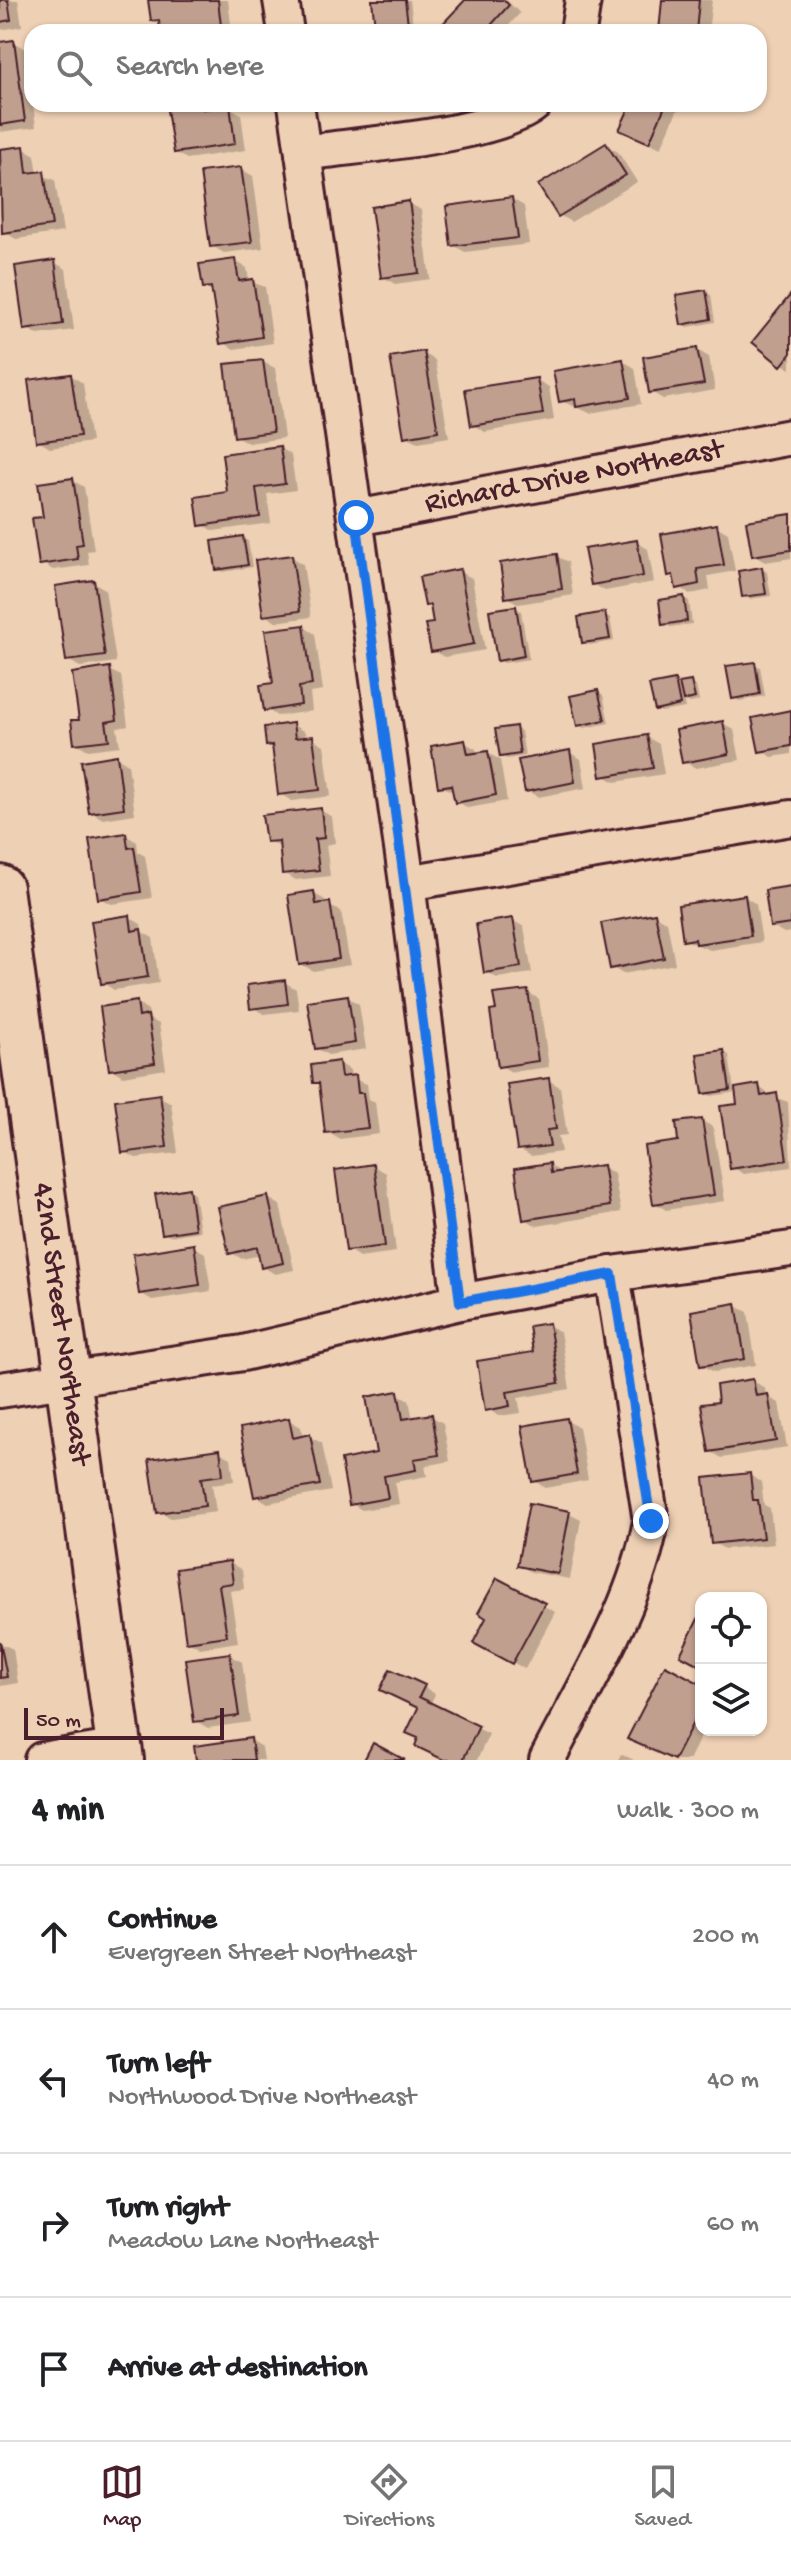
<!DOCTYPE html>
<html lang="en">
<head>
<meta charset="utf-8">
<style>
  :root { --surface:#fff; --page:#f6f6f6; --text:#202124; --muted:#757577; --line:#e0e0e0; --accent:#4a1f2b }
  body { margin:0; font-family:"Gochi Hand",sans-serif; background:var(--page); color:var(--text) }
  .controls { position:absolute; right:24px; bottom:24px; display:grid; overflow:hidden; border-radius:16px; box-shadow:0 2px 6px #0004 }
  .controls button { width:72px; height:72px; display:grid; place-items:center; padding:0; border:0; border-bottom:2px solid var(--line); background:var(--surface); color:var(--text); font:40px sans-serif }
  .scale { position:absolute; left:24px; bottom:20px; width:200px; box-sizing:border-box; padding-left:8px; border:4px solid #4a1f2b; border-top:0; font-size:22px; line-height:28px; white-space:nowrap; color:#4a1f2b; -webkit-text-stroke:6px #eed0b4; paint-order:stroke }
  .stop { position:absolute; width:24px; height:24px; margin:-18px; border:6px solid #1a73e8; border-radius:50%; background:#fff }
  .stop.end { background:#1a73e8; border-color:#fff; box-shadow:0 2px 8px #0008 }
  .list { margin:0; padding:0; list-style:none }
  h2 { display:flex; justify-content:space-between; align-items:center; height:104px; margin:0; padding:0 32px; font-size:34px }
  h2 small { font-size:26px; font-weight:400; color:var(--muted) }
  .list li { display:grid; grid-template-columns:52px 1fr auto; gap:24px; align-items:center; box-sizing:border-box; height:144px; padding:0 32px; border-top:2px solid var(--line) }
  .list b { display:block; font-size:30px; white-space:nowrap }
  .list p { margin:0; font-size:26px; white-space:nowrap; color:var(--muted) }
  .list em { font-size:26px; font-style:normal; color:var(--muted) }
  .icon { flex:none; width:44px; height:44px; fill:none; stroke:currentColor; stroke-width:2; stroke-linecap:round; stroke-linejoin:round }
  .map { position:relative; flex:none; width:791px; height:1760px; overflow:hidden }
  .search { position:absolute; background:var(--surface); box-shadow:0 2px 6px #0004; left:24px; right:24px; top:24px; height:88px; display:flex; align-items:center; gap:20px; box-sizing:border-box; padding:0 28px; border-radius:24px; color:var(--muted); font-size:30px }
  .sheet { height:680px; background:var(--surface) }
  nav { display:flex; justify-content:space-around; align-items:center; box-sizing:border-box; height:112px; border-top:2px solid var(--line); background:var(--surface); font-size:22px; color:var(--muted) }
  nav a { display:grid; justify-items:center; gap:4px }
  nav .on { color:var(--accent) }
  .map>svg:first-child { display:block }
</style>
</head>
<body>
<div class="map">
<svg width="791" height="1760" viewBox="0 0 791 1760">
  <rect width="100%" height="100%" fill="#eed0b4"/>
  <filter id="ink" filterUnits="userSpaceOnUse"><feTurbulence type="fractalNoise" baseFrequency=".0125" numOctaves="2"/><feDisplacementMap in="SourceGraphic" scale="16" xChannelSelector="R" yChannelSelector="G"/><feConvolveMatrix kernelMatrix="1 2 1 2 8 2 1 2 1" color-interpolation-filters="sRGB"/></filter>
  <g filter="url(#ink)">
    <path fill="#0003" d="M 0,0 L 18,0 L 22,26 L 0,30 Z
      M 150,0 L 228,0 L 232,32 L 162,32 L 161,25 L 153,20 Z
      M 374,0 L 410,0 L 413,26 L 382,29 L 377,26 Z
      M 467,0 L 506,0 L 520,13 L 503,32 L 438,32 Z
      M 664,0 L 712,0 L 708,32 L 661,32 Z
      M 14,42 L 26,49 L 36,127 L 0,132 L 0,44 Z
      M 168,104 L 213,104 L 214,109 L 229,107 L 241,114 L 246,150 L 187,159 L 175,152 Z
      M 633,104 L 680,104 L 661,148 L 634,136 Z
      M 606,145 L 618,152 L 637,182 L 571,222 L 559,215 Z
      M 23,148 L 35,155 L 38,174 L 55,180 L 63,232 L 16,239 L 4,232 L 0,213 L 0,151 Z
      M 241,169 L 253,176 L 263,248 L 224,253 L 212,246 Z
      M 512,199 L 524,206 L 529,244 L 465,252 L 453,245 Z
      M 409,203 L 421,210 L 430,279 L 395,284 L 383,277 Z
      M 235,261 L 247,268 L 249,281 L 265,287 L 273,343 L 234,349 L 222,342 L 214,292 L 205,287 Z
      M 54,262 L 66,269 L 74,330 L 38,335 L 26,328 Z
      M 705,292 L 711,295 L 715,322 L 688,327 L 683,324 Z
      M 791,298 L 791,369 L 782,364 Z
      M 697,350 L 709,357 L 715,390 L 663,399 L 651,392 Z
      M 423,353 L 435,360 L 449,437 L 418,442 L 406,436 Z
      M 623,361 L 635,368 L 641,404 L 590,413 L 561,401 Z
      M 263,362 L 275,368 L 284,438 L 248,443 L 236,436 Z
      M 71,376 L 83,383 L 91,442 L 50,448 L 38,441 Z
      M 537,380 L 549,387 L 554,420 L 485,432 L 473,425 Z
      M 279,448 L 291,455 L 296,490 L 267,494 L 271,523 L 213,531 L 201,524 Z
      M 72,480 L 84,487 L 94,550 L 87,551 L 89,565 L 53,570 L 41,563 L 45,518 Z
      M 791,516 L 791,558 L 765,562 L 753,555 Z
      M 716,526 L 728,533 L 735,571 L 708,576 L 710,590 L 690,594 L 678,587 L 676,578 L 670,575 Z
      M 243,538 L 248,541 L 252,567 L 223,572 L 218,568 Z
      M 636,542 L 648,549 L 654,582 L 605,591 L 593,584 Z
      M 556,556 L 568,562 L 573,595 L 519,604 L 507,597 Z
      M 292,557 L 303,564 L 311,617 L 276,622 L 265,615 Z
      M 762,569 L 767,572 L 771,596 L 749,599 L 744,596 Z
      M 460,572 L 472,578 L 485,650 L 444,657 L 432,650 L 435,625 L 432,608 L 427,605 Z
      M 93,582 L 105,589 L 116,662 L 80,667 L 68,660 Z
      M 684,598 L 689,601 L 692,624 L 670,627 L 664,624 Z
      M 516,608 L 521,611 L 529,659 L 504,663 L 499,660 Z
      M 605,614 L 610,618 L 614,641 L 589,645 L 584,642 Z
      M 304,627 L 315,634 L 323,691 L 310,693 L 312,711 L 277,716 L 266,709 Z
      M 754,664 L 760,667 L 765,696 L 739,701 L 734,697 Z
      M 109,670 L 121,676 L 128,726 L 117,728 L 120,746 L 88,750 L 76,743 L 81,721 Z
      M 674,682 L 696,686 L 699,701 L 690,703 L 683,698 L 685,708 L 662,712 L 657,709 Z
      M 598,692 L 603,695 L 609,723 L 584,728 L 578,725 Z
      M 791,712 L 791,754 L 772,757 L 760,750 Z
      M 723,723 L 734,730 L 740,760 L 696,768 L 684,762 Z
      M 293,725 L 305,732 L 306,739 L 312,738 L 324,745 L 331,796 L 292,801 L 280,794 L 274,748 L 268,744 Z
      M 515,728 L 521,731 L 525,756 L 507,759 L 502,756 Z
      M 647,737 L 659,744 L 664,774 L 615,782 L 603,775 Z
      M 464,742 L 476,749 L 477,755 L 488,753 L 500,760 L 507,801 L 468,808 L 456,801 L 455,792 L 440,786 Z
      M 569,752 L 581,759 L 586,788 L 538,797 L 526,790 Z
      M 117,757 L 128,764 L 135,814 L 103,819 L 91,812 Z
      M 320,810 L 332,817 L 335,843 L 326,845 L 330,876 L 296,880 L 284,873 L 282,848 L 268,841 Z
      M 125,835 L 137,842 L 138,852 L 145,856 L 152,898 L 112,904 L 100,898 Z
      M 791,888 L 791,932 L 784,933 L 772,926 Z
      M 313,893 L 325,900 L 326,905 L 341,911 L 350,965 L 313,971 L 301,964 Z
      M 745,897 L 756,904 L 762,942 L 710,950 L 685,940 Z
      M 655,915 L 667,922 L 675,964 L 623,974 L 611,967 Z
      M 129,917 L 141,924 L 142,932 L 153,938 L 159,983 L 114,990 L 103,983 Z
      M 512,920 L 524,927 L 532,973 L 497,978 L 486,972 Z
      M 284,982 L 296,989 L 299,1010 L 264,1014 L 252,1007 Z
      M 527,992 L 539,999 L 549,1067 L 511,1072 L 500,1065 Z
      M 347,997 L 359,1004 L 366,1049 L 328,1055 L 316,1048 Z
      M 137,1003 L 148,1010 L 150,1019 L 159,1024 L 166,1069 L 123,1076 L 111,1069 Z
      M 723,1052 L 729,1055 L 734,1090 L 758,1086 L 771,1096 L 788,1102 L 791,1167 L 744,1174 L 732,1167 L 740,1105 L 737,1092 L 711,1096 L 705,1093 Z
      M 339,1063 L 350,1070 L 351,1078 L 367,1084 L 369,1099 L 375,1102 L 379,1134 L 339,1139 L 327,1132 L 321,1086 L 315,1082 Z
      M 548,1080 L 560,1087 L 567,1135 L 558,1136 L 561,1152 L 531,1156 L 519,1149 Z
      M 159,1096 L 171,1103 L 178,1153 L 136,1158 L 124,1152 Z
      M 702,1121 L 713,1127 L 725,1201 L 666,1210 L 655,1203 L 680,1142 Z
      M 549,1165 L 561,1172 L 603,1167 L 614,1174 L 621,1212 L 537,1226 L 525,1219 Z
      M 374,1166 L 386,1173 L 396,1252 L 359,1257 L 348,1250 Z
      M 188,1190 L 194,1193 L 200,1231 L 169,1236 L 164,1233 Z
      M 268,1198 L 280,1205 L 294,1270 L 275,1274 L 263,1267 L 261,1255 L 242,1259 L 230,1252 Z
      M 194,1247 L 205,1253 L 211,1291 L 152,1300 L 140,1293 Z
      M 736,1306 L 748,1312 L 756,1365 L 714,1372 L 702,1365 Z
      M 549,1325 L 560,1332 L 570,1389 L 518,1398 L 521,1413 L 499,1416 L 487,1409 L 536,1354 Z
      M 753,1381 L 765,1388 L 766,1396 L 779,1403 L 787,1447 L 722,1458 L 710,1451 L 721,1403 Z
      M 398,1394 L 409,1400 L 413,1420 L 431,1416 L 443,1423 L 450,1461 L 425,1466 L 427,1476 L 395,1482 L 399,1504 L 362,1510 L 350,1503 L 379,1455 Z
      M 289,1420 L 301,1427 L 303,1438 L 310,1437 L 322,1443 L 331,1491 L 268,1503 L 256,1496 Z
      M 567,1421 L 579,1427 L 588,1480 L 546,1488 L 534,1481 Z
      M 219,1452 L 231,1458 L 234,1481 L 212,1484 L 216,1512 L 171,1518 L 159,1512 Z
      M 750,1475 L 761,1482 L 764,1505 L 770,1508 L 774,1544 L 725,1549 L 713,1543 Z
      M 569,1513 L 581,1519 L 570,1579 L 531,1572 L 519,1565 Z
      M 230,1563 L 242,1570 L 244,1589 L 230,1591 L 238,1642 L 200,1648 L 188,1641 Z
      M 498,1581 L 555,1612 L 525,1669 L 476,1642 L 489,1617 Z
      M 0,1643 L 13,1649 L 18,1683 L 0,1686 Z
      M 230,1655 L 242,1662 L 250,1722 L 208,1728 L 196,1721 Z
      M 701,1686 L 701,1730 L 704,1730 L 689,1760 L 671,1760 L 642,1745 Z
      M 424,1687 L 435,1694 L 430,1705 L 489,1734 L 477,1760 L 445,1760 L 421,1739 L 420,1708 L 394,1696 Z
      M 251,1740 L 262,1747 L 264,1760 L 198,1760 Z
      M 621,1754 L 634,1760 L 618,1760 Z"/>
    <path fill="#c09f8e" stroke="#4a1f2b" stroke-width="2" d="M 0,0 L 8,0 L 11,20 L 0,22 Z
      M 148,0 L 218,0 L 221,26 L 195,32 L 160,32 L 159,20 L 151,21 Z
      M 372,0 L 405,0 L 408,24 L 375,27 Z
      M 465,0 L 504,0 L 509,5 L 485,32 L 435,32 Z
      M 662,0 L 699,0 L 696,32 L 659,32 Z
      M 14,40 L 25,121 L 0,125 L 0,42 Z
      M 166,104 L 203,104 L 203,109 L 230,105 L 235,144 L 174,153 Z
      M 631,104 L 666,104 L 649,143 L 619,130 Z
      M 606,143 L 626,175 L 558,217 L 538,185 Z
      M 24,146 L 27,173 L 44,171 L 52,226 L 2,233 L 0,149 Z
      M 241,167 L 252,242 L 210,247 L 200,172 Z
      M 512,197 L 518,238 L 451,246 L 446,206 Z
      M 409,201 L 419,273 L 381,278 L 371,207 Z
      M 235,259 L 239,281 L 253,279 L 262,337 L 220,344 L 211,287 L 203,288 L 199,264 Z
      M 55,260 L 63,324 L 24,330 L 15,266 Z
      M 706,290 L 711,319 L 681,325 L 676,295 Z
      M 791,294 L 791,353 L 781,366 L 752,342 Z
      M 697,348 L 704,384 L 649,393 L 643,357 Z
      M 424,351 L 438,431 L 404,437 L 390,357 Z
      M 623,359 L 630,398 L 576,407 L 575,399 L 559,402 L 553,371 Z
      M 263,360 L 273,432 L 234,437 L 225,364 Z
      M 71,374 L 80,436 L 36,442 L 28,380 Z
      M 537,378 L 543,414 L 471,426 L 465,389 Z
      M 280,446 L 285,484 L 256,488 L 260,517 L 199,526 L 195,497 L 227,492 L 222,454 Z
      M 73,478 L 83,544 L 76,545 L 78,559 L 39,565 L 32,518 L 43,517 L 38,483 Z
      M 791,514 L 791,550 L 752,556 L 746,521 Z
      M 717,524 L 724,565 L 697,569 L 699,584 L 676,589 L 673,575 L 668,576 L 661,534 Z
      M 243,536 L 248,565 L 216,570 L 212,541 Z
      M 637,540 L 643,576 L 591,585 L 584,549 Z
      M 557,554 L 562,589 L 505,598 L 500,563 Z
      M 292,555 L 300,611 L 263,616 L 255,560 Z
      M 762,567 L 766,594 L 742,597 L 738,571 Z
      M 460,569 L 474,644 L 431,652 L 425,624 L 433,623 L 430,605 L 425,606 L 419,577 Z
      M 94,580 L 105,656 L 66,661 L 55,586 Z
      M 684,596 L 687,621 L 662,625 L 659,600 Z
      M 516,606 L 524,656 L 497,661 L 489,610 Z
      M 605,612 L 610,639 L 582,643 L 578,617 Z
      M 304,625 L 312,685 L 299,687 L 301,705 L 264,711 L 260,685 L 273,683 L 265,630 Z
      M 755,662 L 760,694 L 732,699 L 726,666 Z
      M 110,667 L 117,720 L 106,722 L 109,740 L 74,744 L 71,720 L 79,720 L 72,673 Z
      M 675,680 L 680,705 L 655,711 L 649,685 Z
      M 691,681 L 695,698 L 683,701 L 679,683 Z
      M 598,690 L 605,720 L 577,726 L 570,696 Z
      M 791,710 L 791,746 L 759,752 L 752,718 Z
      M 723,721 L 729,754 L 682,763 L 676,730 Z
      M 293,723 L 295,738 L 313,736 L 320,790 L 278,795 L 272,745 L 266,746 L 264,727 Z
      M 516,726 L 520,754 L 500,757 L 495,729 Z
      M 647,735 L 653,768 L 601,777 L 596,744 Z
      M 465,740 L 468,754 L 488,751 L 496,795 L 455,803 L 451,785 L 438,787 L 431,746 Z
      M 570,750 L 575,782 L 525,792 L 518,760 Z
      M 117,755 L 124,808 L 89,813 L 81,761 Z
      M 321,808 L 324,838 L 315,839 L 319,870 L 282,874 L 279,841 L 266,842 L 262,815 Z
      M 126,833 L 128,848 L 134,847 L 141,892 L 98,899 L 89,839 Z
      M 791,886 L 791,924 L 770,927 L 765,890 Z
      M 314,891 L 316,904 L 330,902 L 339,959 L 299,965 L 288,895 Z
      M 745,895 L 751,936 L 696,944 L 695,939 L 683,941 L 678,905 Z
      M 655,913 L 664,958 L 610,969 L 601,923 Z
      M 130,915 L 132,931 L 141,929 L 148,977 L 101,984 L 91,921 Z
      M 513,918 L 521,967 L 484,973 L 476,924 Z
      M 285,980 L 288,1004 L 250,1009 L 247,985 Z
      M 528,990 L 538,1061 L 498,1067 L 490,1011 L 496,1010 L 493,994 Z
      M 348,995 L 355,1043 L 315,1049 L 307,1001 Z
      M 137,1001 L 139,1017 L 148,1015 L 155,1063 L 109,1070 L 100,1007 Z
      M 724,1050 L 730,1090 L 703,1094 L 697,1054 Z
      M 339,1061 L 341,1077 L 356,1075 L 358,1093 L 363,1093 L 368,1128 L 325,1133 L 319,1083 L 313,1083 L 311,1065 Z
      M 549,1078 L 556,1129 L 547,1130 L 550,1146 L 517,1150 L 507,1084 Z
      M 759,1084 L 761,1096 L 777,1093 L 787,1160 L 730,1169 L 720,1106 L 737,1104 L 735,1088 Z
      M 160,1094 L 167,1147 L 122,1153 L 115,1100 Z
      M 702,1119 L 714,1195 L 653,1204 L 644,1146 L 678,1141 L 676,1122 Z
      M 550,1163 L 551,1173 L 603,1165 L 610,1206 L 523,1220 L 515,1168 Z
      M 374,1164 L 385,1246 L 346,1251 L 335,1170 Z
      M 189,1188 L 195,1229 L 162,1234 L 155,1194 Z
      M 268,1196 L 283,1263 L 261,1268 L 257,1247 L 229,1254 L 218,1207 Z
      M 194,1244 L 200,1285 L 139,1294 L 133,1254 Z
      M 736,1303 L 745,1359 L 700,1366 L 691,1311 Z
      M 549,1323 L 559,1383 L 507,1392 L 510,1406 L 485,1411 L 477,1361 L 533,1352 L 529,1326 Z
      M 753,1379 L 756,1396 L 768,1394 L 776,1441 L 709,1452 L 701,1404 L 718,1402 L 716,1385 Z
      M 398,1391 L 403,1419 L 432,1414 L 439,1455 L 414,1459 L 416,1470 L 384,1476 L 388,1498 L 349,1505 L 341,1460 L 376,1453 L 366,1397 Z
      M 289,1418 L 293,1438 L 310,1434 L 320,1485 L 254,1497 L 240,1428 Z
      M 567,1418 L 577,1474 L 532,1482 L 522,1426 Z
      M 220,1449 L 223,1475 L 201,1478 L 205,1506 L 157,1513 L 149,1459 Z
      M 750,1473 L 753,1500 L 758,1500 L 763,1538 L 711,1544 L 704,1478 Z
      M 529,1503 L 570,1511 L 558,1574 L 517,1566 Z
      M 230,1561 L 233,1583 L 219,1585 L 227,1636 L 186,1642 L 176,1569 Z
      M 497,1578 L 545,1603 L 512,1664 L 473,1643 L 486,1618 L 478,1613 Z
      M 701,1613 L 701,1666 L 680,1655 Z
      M 0,1641 L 7,1677 L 0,1678 Z
      M 230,1653 L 239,1716 L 194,1722 L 185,1659 Z
      M 665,1665 L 701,1684 L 701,1707 L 674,1760 L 627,1739 Z
      M 390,1669 L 425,1685 L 419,1697 L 479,1726 L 463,1760 L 444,1760 L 415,1746 L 418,1738 L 406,1733 L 418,1708 L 380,1690 Z
      M 251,1738 L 254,1760 L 196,1760 L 194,1746 Z
      M 373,1743 L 405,1760 L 364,1760 Z"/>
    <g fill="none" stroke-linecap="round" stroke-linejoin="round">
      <g stroke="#4a1f2b" stroke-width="40">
        <g id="minor">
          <path d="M 281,0 L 286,32"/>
          <path d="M 578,32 L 583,0"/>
          <path d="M 296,104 L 407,883 L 460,1302"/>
          <path d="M 303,153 C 357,145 496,136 534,104"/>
          <path id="s1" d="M 356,518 L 791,437"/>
          <path d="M 407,883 L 791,818"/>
          <path d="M 0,1390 L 243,1353 L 460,1302 L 612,1274 L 791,1249"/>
          <path d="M 42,1760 L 119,1747"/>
          <path d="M 547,1760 C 586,1683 636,1606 651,1521 L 612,1274"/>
        </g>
      </g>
      <g stroke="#4a1f2b" stroke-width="50">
        <g id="major">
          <path id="s2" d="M 0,888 L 121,1760"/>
        </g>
      </g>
      <use href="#minor" stroke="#eed0b4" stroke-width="34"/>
      <use href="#major" stroke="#eed0b4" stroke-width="44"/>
    </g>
  </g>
  <g fill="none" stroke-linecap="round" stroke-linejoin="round" filter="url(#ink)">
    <path stroke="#1a73e8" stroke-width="10" d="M 356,518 L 460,1302 L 612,1274 L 651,1521"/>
  </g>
  <g text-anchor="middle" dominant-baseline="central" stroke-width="8" stroke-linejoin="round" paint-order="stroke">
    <g font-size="30" fill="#4a1f2b" stroke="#eed0b4">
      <text stroke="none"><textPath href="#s1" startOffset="222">Richard Drive Northeast</textPath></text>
      <text stroke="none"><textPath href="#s2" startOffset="440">42nd Street Northeast</textPath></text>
    </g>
  </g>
</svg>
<div class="controls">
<button><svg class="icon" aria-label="locate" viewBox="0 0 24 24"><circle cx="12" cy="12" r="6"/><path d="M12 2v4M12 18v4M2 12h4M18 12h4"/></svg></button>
<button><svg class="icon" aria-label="layers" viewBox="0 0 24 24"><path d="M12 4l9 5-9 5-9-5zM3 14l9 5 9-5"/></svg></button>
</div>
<div class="scale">50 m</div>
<div class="stop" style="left:356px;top:518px"></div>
<div class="stop end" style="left:651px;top:1521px"></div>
<div class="search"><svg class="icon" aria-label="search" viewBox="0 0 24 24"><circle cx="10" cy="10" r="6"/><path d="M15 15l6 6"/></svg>Search here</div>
</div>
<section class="sheet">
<h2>4 min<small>Walk · 300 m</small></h2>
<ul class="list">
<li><svg class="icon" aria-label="ahead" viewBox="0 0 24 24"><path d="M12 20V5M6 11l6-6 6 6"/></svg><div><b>Continue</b><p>Evergreen Street Northeast</p></div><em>200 m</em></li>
<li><svg class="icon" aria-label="left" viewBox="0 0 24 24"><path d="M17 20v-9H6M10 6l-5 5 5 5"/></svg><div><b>Turn left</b><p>Northwood Drive Northeast</p></div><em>40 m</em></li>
<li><svg class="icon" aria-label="right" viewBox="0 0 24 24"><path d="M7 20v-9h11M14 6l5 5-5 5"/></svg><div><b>Turn right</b><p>Meadow Lane Northeast</p></div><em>60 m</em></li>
<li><svg class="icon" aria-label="arrive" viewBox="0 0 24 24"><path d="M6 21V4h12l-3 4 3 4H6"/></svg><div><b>Arrive at destination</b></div></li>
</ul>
</section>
<nav>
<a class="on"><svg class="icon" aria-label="map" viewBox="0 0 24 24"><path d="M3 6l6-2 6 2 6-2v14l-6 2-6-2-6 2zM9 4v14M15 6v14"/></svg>Map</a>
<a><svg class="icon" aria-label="directions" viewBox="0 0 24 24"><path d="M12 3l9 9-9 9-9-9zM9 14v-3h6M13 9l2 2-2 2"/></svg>Directions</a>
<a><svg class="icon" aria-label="saved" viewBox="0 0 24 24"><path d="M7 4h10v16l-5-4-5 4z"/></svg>Saved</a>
</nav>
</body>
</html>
